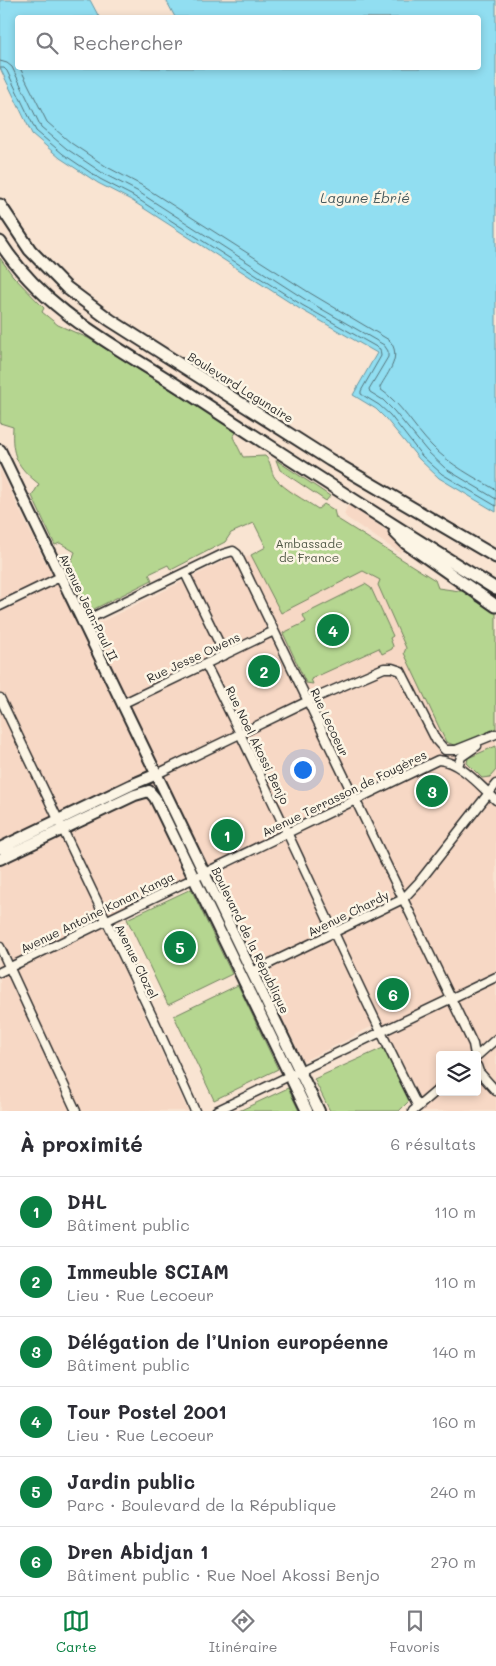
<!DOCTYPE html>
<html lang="fr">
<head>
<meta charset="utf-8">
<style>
  :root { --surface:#fff; --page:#f2f2f3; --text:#2b2b33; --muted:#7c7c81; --line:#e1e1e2; --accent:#0b8043 }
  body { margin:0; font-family:Mali,sans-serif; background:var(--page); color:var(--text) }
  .controls { position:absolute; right:15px; bottom:15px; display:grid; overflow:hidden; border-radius:5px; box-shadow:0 2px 8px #0003 }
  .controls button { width:45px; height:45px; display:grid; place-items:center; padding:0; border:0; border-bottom:1px solid var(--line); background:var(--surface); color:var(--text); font:25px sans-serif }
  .you { position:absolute; left:302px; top:769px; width:18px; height:18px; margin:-12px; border:4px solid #fff; border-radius:50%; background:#1a73e8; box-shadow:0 0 0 8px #1a73e833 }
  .badge { display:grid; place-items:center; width:32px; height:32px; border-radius:50%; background:var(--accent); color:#fff; font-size:16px; font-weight:700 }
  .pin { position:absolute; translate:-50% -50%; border:2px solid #fff; box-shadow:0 1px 5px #0006 }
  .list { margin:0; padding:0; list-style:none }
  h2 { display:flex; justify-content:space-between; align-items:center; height:65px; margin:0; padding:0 20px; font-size:21px }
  h2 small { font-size:16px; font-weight:400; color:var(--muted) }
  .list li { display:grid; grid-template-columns:32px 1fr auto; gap:15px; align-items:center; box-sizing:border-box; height:70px; padding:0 20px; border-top:1px solid var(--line) }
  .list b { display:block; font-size:19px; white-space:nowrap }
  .list p { margin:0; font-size:16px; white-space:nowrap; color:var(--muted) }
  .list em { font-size:16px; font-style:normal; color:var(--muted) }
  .icon { flex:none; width:28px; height:28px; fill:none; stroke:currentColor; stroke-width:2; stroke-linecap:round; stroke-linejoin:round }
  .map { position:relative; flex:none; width:496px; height:1111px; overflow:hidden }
  .search { position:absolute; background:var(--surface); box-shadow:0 2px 8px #0003; left:15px; right:15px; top:15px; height:55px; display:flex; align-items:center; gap:12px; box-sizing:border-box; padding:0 18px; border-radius:5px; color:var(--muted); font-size:19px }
  .sheet { height:485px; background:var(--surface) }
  nav { display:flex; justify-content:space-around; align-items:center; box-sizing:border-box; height:70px; border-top:1px solid var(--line); background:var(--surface); font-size:14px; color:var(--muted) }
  nav a { display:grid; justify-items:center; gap:2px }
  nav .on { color:var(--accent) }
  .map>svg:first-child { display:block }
</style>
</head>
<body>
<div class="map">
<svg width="496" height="1111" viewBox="0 0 496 1111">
  <rect width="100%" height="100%" fill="#f9e4d2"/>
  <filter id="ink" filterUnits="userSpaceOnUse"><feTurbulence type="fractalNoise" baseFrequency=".02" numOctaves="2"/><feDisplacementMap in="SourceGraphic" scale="10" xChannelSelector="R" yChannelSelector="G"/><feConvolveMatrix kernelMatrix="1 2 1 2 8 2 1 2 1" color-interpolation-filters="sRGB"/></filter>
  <g filter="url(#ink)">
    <path fill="#f7d8c5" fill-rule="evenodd" d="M 0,469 L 38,548 L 62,592 L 81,632 L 232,557 L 243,556 L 245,558 L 266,548 L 255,523 L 252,525 L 278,481 L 318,509 L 324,504 L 334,510 L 336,518 L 435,580 L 439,588 L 467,592 L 473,599 L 496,613 L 496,1111 L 418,1111 L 423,1104 L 383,1025 L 371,1027 L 356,1034 L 351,1038 L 303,1061 L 209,868 L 102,922 L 188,1111 L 0,1111 ZM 440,1055 L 477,1055 L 477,1092 L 440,1092 Z
      M 348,505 L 377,524 L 447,576 L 427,567 L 402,550 L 400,553 L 347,518 L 344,514 Z"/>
    <path fill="#b5d690" stroke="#70805e" d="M 0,258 L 13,276 L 44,308 L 42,312 L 58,325 L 88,338 L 237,431 L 233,437 L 243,457 L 265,456 C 272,462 270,471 275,478 C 286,491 305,500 318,509 L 324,504 L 334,510 L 336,518 L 435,580 L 438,588 L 467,592 L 473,599 L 496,613 L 496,728 L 466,742 L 454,745 L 446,742 L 404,653 L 406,648 L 378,585 L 380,580 L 363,571 L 281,613 L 251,555 L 266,547 L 254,523 L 231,533 L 225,542 L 171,570 L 168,565 L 149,574 L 152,580 L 88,612 L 69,571 L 70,565 L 75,552 L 60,543 L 55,545 L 32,496 L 39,484 C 17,467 11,455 13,427 L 0,423 Z
      M 276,460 L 330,496 L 326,501 L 280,470 Z
      M 365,584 L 371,588 L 393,636 L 390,638 L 393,646 L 392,649 L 382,654 L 379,648 L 311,679 L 313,684 L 306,683 L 283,633 L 306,622 L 303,615 Z
      M 496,746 L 496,770 L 490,777 L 482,778 L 467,763 L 468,758 Z
      M 191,889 L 232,974 L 168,1005 L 127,919 Z
      M 238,985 L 278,1069 L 214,1100 L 174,1016 Z
      M 383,1048 L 409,1101 L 399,1111 L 330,1111 L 314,1079 Z
      M 288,1088 L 299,1111 L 239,1111 Z"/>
    <path fill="#91def1" stroke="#6896a2" d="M 0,0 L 90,0 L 99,17 L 18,18 L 18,68 L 478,68 L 478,18 L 175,17 L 166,0 L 496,0 L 496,512 L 439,478 L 419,459 L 386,419 L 376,409 L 353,395 L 377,353 L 300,309 L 131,200 L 98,183 L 60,158 L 32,134 L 0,68 Z"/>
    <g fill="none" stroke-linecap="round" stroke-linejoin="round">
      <path stroke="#54737a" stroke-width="1" d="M 0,61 L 7,63 L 12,67 L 41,127 L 67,149 L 104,174 L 137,191 L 306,300 L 384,345 L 388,351 L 388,357 L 369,389 L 370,392 L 383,400 L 394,411 L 427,451 L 446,469 L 496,499
        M 0,68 L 4,68 L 7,71 L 36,131 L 63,154 L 100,179 L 133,196 L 302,305 L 380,349 L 381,356 L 361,391 L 361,394 L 379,405 L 390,415 L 422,456 L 442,474 L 496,506
        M 20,68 L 47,122 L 71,143 L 107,167 L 141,185 L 310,293 L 389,340 C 403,356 388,372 380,387 L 380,389 C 402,404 414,428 432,446 C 450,465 474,477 496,490"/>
      <g stroke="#2b2b2b" stroke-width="11">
        <path id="minor" d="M 185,573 L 225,655
          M 0,606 L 60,577
          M 82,622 L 223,554 L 233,551 L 237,554 L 473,1044 L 475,1055
          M 206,665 C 280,810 344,961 418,1107
          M 0,698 L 154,1020 L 195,1111
          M 122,704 L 274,631
          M 458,766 L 461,757 L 477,746
          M 157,774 L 308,701 L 384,668 L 392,668 L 401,671 L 436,740 L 445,750 L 456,750 L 496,734
          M 0,947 L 76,1111
          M 0,972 L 438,760 C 460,761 480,786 496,800
          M 252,972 L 403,899 L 419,882 L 496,784
          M 477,1056 L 496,1039
          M 477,1066 L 479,1072 L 496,1091
          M 216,1111 L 496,977
          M 413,1111 L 440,1088"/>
      </g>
      <g stroke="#2b2b2b" stroke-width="14">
        <path id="major" d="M 0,450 L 319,1111
          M 149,791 L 155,798 L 307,1111
          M 0,848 L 131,785 L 157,774
          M 0,859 L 135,795 L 149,791"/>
      </g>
      <g stroke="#2b2b2b" stroke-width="15">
        <path id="highway" d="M 0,205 L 30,250 L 67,288 L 110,320 L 330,460 L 496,557
          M 0,242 C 46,314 119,347 187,392 C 289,459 392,525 496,589
          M 395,532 L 406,543 L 496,606"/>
      </g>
      <use href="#minor" stroke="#fcf5e5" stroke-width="8"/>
      <use href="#major" stroke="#fcf5e5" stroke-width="10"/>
      <use href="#highway" stroke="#fcf5e5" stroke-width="11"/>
    </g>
  </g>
  <g text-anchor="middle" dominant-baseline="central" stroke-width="5" stroke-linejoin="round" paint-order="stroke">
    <g font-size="12" fill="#2b2b2b" stroke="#fcf5e5">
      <text transform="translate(241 387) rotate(32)">Boulevard Lagunaire</text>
      <text transform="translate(89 607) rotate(64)">Avenue Jean-Paul II</text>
      <text transform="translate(193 657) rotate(-25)">Rue Jesse Owens</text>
      <text transform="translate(330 722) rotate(65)">Rue Lecoeur</text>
      <text transform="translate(258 745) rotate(64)">Rue Noel Akossi Benjo</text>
      <text transform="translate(344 793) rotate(-26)">Avenue Terrasson de Fougères</text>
      <text transform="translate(97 912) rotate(-26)">Avenue Antoine Konan Kanga</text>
      <text transform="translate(348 913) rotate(-26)">Avenue Chardy</text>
      <text transform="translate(251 940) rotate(64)">Boulevard de la République</text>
      <text transform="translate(137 961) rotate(64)">Avenue Clozel</text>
    </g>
    <g font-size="12" fill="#4e5644" stroke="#fcf5e5">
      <text x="309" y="543">Ambassade<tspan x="309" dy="14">de France</tspan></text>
    </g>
    <g font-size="14" font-style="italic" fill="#44585c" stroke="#fcf5e5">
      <text x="365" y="197">Lagune Ébrié</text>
    </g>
  </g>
</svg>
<div class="controls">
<button><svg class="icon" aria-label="layers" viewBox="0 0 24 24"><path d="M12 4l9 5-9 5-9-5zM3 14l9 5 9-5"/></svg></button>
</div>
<div class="you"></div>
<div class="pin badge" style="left:227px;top:835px">1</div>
<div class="pin badge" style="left:264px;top:671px">2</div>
<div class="pin badge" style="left:432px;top:791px">3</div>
<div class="pin badge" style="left:333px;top:630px">4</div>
<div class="pin badge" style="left:180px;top:947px">5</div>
<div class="pin badge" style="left:393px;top:994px">6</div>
<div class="search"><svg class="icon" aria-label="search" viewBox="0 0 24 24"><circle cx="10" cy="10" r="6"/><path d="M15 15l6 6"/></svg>Rechercher</div>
</div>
<section class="sheet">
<h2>À proximité<small>6 résultats</small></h2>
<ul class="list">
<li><span class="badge">1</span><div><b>DHL</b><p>Bâtiment public</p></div><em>110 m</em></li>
<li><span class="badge">2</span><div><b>Immeuble SCIAM</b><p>Lieu · Rue Lecoeur</p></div><em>110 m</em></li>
<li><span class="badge">3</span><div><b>Délégation de l’Union européenne</b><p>Bâtiment public</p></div><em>140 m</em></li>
<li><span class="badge">4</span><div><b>Tour Postel 2001</b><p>Lieu · Rue Lecoeur</p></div><em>160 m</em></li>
<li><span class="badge">5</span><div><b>Jardin public</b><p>Parc · Boulevard de la République</p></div><em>240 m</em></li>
<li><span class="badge">6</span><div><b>Dren Abidjan 1</b><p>Bâtiment public · Rue Noel Akossi Benjo</p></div><em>270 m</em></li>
</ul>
</section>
<nav>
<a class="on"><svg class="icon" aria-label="map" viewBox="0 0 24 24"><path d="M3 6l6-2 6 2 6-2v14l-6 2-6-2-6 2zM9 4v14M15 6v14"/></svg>Carte</a>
<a><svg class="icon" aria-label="directions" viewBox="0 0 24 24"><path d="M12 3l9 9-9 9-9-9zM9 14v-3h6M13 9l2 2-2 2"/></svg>Itinéraire</a>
<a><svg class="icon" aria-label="saved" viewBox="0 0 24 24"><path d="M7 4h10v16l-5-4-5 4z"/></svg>Favoris</a>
</nav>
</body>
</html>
